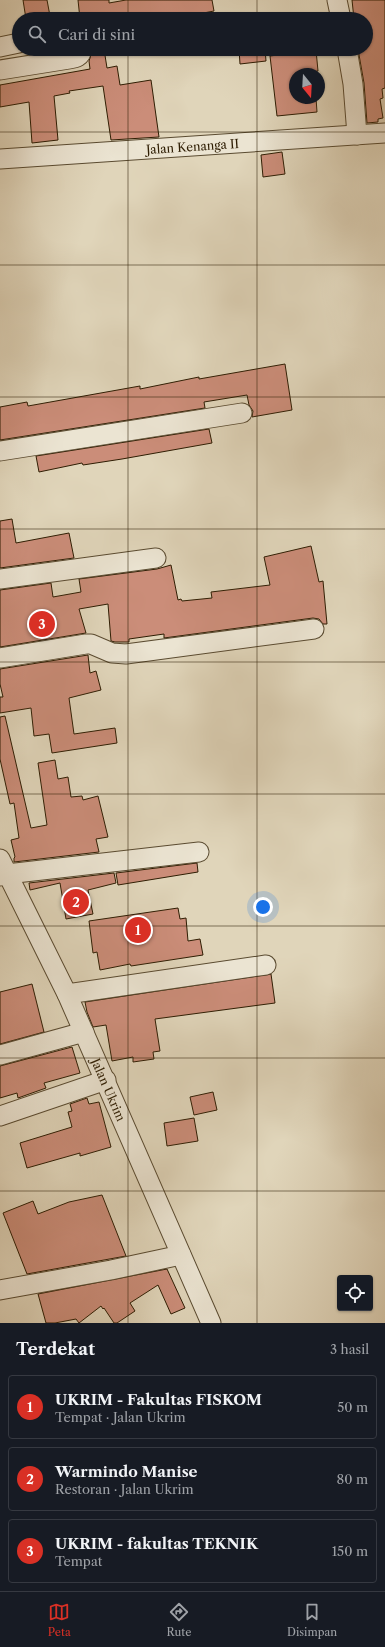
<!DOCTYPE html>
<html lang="id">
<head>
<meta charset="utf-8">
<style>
  :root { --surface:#171b24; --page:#242831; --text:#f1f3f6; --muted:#9ea1a6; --line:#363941; --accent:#d93025 }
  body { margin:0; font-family:"Libre Caslon Text",serif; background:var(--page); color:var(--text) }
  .controls { position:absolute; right:12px; bottom:12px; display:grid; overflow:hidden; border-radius:4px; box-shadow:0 1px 3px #0004 }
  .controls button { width:36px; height:36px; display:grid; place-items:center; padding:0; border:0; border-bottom:1px solid var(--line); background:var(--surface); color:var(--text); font:20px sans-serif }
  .compass { position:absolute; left:289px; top:68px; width:36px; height:36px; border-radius:50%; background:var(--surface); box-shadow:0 1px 3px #0004; rotate:162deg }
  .you { position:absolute; left:263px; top:907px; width:14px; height:14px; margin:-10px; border:3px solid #fff; border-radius:50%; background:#1a73e8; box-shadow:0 0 0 6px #1a73e833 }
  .badge { display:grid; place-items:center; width:26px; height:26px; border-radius:50%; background:var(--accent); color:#fff; font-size:13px; font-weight:700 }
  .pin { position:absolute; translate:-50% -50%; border:2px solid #fff; box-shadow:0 1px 4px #0006 }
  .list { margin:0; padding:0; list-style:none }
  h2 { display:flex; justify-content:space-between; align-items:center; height:52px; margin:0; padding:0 16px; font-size:17px }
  h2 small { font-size:13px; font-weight:400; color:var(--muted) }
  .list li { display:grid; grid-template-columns:26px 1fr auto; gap:12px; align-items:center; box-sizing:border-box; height:64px; margin:0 8px 8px; padding:0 8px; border:1px solid var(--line); border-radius:4px }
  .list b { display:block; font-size:15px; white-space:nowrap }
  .list p { margin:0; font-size:13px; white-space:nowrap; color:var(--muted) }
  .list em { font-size:13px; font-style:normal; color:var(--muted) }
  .icon { flex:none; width:22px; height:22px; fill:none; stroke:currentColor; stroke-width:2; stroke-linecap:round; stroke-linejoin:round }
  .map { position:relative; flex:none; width:385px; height:1323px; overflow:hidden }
  .search { position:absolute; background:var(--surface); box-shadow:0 1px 3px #0004; left:12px; right:12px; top:12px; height:44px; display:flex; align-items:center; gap:10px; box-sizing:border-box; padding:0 14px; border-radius:22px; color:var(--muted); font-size:15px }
  .sheet { height:268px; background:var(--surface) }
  nav { display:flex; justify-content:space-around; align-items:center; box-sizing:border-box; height:56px; border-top:1px solid var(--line); background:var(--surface); font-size:11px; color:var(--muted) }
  nav a { display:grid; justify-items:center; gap:2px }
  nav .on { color:var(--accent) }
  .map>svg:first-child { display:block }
</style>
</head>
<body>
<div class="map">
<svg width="385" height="1323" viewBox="0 0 385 1323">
  <rect width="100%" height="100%" fill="#e0d5ba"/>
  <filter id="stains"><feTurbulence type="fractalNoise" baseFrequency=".005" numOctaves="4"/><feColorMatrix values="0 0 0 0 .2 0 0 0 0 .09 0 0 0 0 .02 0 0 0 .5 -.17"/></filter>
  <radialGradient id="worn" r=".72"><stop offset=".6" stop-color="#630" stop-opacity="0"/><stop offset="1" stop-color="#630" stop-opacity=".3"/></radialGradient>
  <path fill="#cb8d79" stroke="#2e1d03" d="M 23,0 L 47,0 L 50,16 L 26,19 Z
    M 78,0 L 109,0 L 109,3 L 126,0 L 212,0 L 214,11 L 172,19 L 80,19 Z
    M 352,0 L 385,0 L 385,88 L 382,89 L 383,98 L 380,99 L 383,118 L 378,119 L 378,122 L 367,123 L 364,83 L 358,49 L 366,49 L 366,19 L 354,19 Z
    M 93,49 L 104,49 L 107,68 L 117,66 L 120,85 L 151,80 L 159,137 L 111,140 L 103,86 L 69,91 L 70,93 L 54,96 L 58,140 L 32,143 L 29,102 L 0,107 L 0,85 L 90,69 L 89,61 Z
    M 239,49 L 265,49 L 266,61 L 240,64 Z
    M 316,50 L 318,71 L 295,74 L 295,98 L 316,98 L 317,112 L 277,116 L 270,56 Z
    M 282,152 L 285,174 L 263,177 L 261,155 Z
    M 285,364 L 292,410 L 252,417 L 253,411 L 249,405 L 247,395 L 204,402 L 205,408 L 0,440 L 0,407 L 27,402 L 28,406 L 140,386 L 140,389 L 199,377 L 199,379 Z
    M 209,429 L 212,443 L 122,459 L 83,465 L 82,463 L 39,472 L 36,456 Z
    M 12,519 L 16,543 L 69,533 L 74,558 L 0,568 L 0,521 Z
    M 311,546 L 319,582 L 323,581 L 327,624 L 323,624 L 319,619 L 313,618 L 164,638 L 164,634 L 129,639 L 129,642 L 115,642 L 111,641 L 108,604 L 79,609 L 86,633 L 0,647 L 0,590 L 51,583 L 53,597 L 81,592 L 79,579 L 157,569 L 171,565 L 178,600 L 181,599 L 182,601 L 212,598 L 211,592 L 270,585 L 264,557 Z
    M 88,655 L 90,673 L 96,671 L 101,690 L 69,698 L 74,734 L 115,728 L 117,743 L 52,753 L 49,734 L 34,736 L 31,708 L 0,713 L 0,697 L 3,697 L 0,684 L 0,669 Z
    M 5,716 L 31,828 L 47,825 L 38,763 L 55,760 L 58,779 L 68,777 L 71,797 L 82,796 L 83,800 L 98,796 L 108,837 L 96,839 L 99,852 L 14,862 L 14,858 L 15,857 L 11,840 L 19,838 L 14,803 L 10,804 L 0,759 L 0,717 Z
    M 197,863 L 198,872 L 118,885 L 116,873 Z
    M 114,873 L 116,883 L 88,890 L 93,914 L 66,919 L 60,883 L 30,890 L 29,883 Z
    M 178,908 L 180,919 L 186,918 L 188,941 L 200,939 L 203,955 L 131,966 L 130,964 L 100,970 L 97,952 L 93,953 L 89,921 Z
    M 271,974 L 275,1003 L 155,1019 L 160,1051 L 153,1052 L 154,1059 L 133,1062 L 133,1057 L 112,1061 L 106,1025 L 93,1027 L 87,1012 L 85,1002 Z
    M 32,984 L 44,1032 L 0,1044 L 0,992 Z
    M 72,1047 L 80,1073 L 44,1083 L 46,1088 L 18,1098 L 17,1093 L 0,1098 L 0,1066 Z
    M 213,1092 L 217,1110 L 194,1115 L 190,1097 Z
    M 87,1098 L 89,1104 L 99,1102 L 111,1147 L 80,1156 L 80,1153 L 27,1168 L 20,1143 L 72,1127 L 68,1112 L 72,1111 L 70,1104 Z
    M 194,1118 L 198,1141 L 167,1146 L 164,1123 Z
    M 102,1195 L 126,1256 L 27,1274 L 3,1213 L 33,1201 L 38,1214 L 69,1202 Z
    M 167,1269 L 185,1308 L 171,1314 L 158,1285 L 130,1303 L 135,1311 L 117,1323 L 114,1323 L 104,1308 L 103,1309 L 101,1306 L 79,1323 L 76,1319 L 55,1323 L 46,1323 L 38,1294 Z"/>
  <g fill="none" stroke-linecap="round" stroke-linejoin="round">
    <g stroke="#5a4b31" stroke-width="21">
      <g id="minor">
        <path d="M 337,0 L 341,19"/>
        <path d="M 0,47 L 19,43"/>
        <path d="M 347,49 L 353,84 L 357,135"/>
        <path d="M 0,70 L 69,59 C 76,58 81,57 82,49"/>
        <path id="s1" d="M 0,159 L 385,133"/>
        <path d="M 0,451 L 242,413"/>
        <path d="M 0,579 L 156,558"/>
        <path d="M 0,658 L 86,644 L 91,644 L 112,653 L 126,654 L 314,629"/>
        <path id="s2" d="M 0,859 L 67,994 L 211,1323"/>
        <path d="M 0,876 L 7,874 L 199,852"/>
        <path d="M 67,994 L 266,965"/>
        <path d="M 0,1055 L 84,1032"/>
        <path d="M 0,1116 L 106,1080"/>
        <path d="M 0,1290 L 111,1270 L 181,1255"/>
      </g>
    </g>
    <use href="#minor" stroke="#ebe4d2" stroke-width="19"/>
  </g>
  <path fill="none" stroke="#2e1d03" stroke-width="1" stroke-opacity="0.55" d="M 128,0 L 128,19M 257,0 L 257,19M 128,49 L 128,1323M 257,49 L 257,1323M 0,132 L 385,132M 0,265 L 385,265M 0,397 L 385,397M 0,529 L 385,529M 0,662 L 385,662M 0,794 L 385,794M 0,926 L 385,926M 0,1058 L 385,1058M 0,1191 L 385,1191"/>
  <g text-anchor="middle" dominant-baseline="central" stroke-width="4" stroke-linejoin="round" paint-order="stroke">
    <g font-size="12" fill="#2e1d03" stroke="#ebe4d2">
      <text stroke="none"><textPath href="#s1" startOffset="193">Jalan Kenanga II</textPath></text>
      <text stroke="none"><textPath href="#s2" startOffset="255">Jalan Ukrim</textPath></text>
    </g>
  </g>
  <rect width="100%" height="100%" filter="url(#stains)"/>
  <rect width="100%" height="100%" fill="url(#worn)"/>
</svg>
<div class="controls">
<button><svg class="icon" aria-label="locate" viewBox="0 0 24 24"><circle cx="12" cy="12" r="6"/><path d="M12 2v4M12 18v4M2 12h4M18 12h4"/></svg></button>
</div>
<svg class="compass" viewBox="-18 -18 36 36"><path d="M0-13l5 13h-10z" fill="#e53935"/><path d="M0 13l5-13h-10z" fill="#9ea1a6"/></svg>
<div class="you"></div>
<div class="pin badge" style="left:138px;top:930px">1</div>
<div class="pin badge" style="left:76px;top:902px">2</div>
<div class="pin badge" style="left:42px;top:624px">3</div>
<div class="search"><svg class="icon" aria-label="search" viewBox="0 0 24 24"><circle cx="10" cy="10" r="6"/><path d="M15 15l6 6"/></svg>Cari di sini</div>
</div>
<section class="sheet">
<h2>Terdekat<small>3 hasil</small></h2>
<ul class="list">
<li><span class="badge">1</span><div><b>UKRIM - Fakultas FISKOM</b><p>Tempat · Jalan Ukrim</p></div><em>50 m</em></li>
<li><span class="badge">2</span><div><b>Warmindo Manise</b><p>Restoran · Jalan Ukrim</p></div><em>80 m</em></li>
<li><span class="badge">3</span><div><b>UKRIM - fakultas TEKNIK</b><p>Tempat</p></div><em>150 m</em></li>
</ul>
</section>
<nav>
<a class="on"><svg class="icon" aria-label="map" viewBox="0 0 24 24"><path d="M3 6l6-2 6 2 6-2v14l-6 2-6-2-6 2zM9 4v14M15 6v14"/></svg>Peta</a>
<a><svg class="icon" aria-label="directions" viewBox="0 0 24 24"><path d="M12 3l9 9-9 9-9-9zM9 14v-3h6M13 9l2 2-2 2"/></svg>Rute</a>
<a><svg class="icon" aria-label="saved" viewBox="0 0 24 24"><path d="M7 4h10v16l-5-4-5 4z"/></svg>Disimpan</a>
</nav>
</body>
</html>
